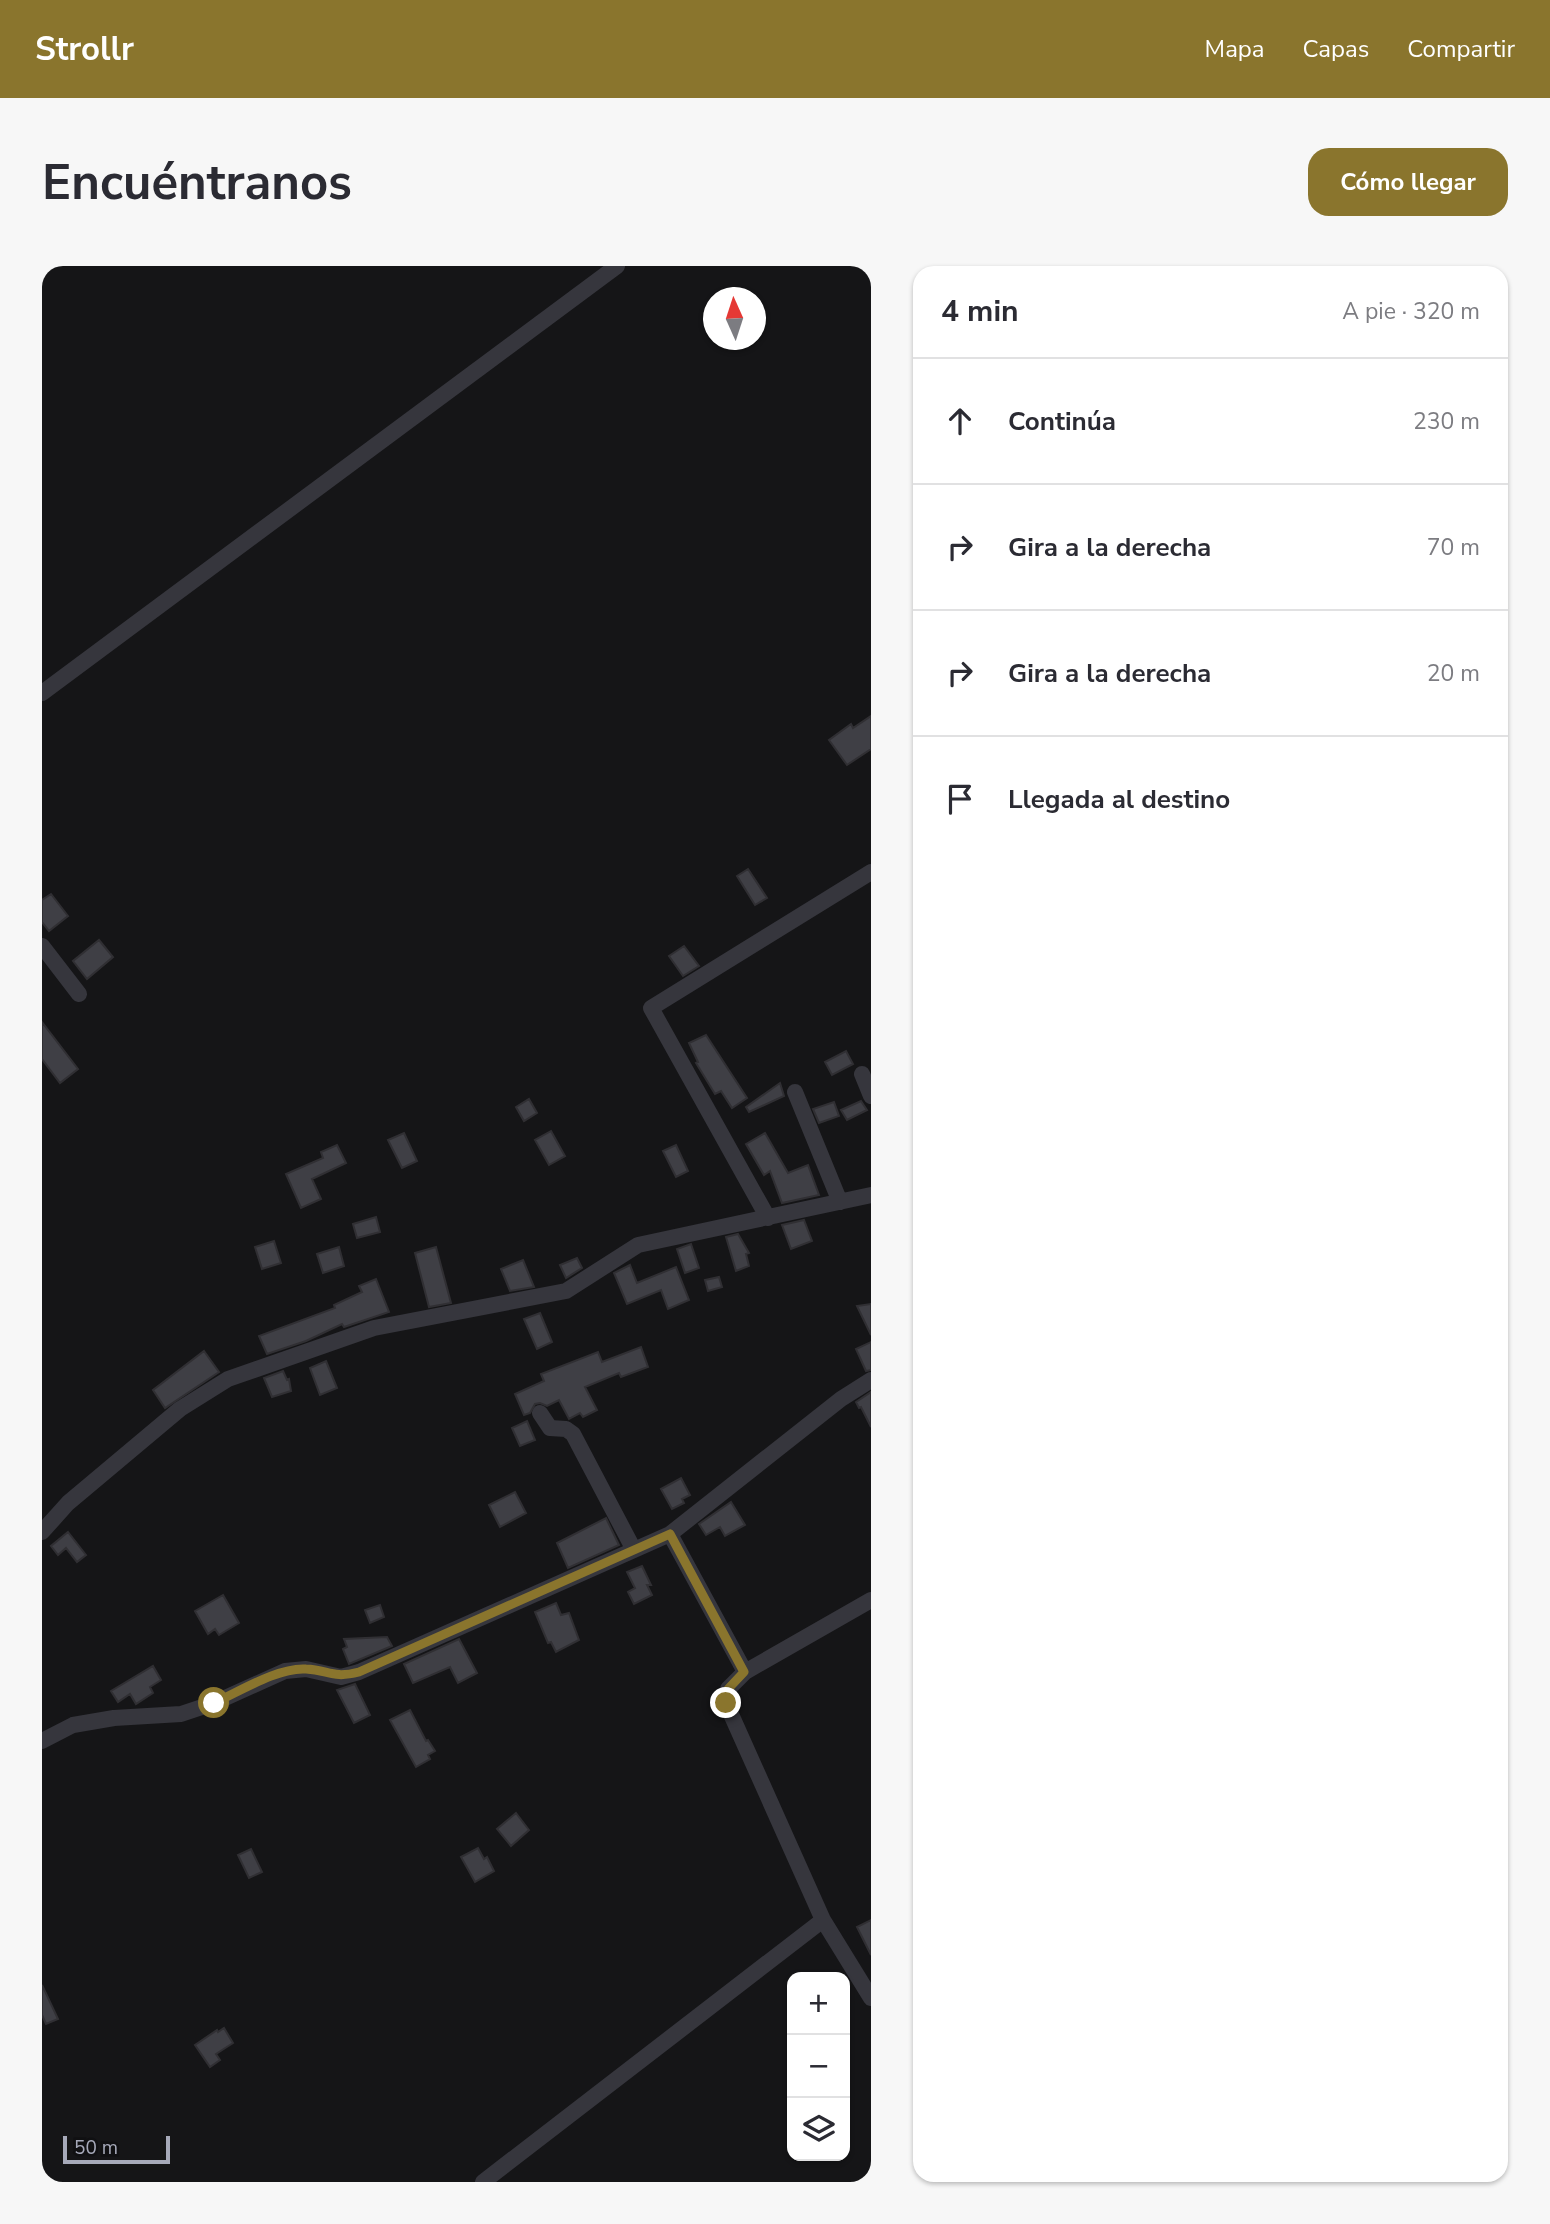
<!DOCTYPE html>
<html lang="es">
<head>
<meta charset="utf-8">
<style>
  :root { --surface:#fff; --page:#f7f7f7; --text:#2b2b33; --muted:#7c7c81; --line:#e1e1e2; --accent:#8a752d }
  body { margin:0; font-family:"Nunito Sans",sans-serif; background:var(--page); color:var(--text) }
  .controls { position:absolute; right:21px; bottom:21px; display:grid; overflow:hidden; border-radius:14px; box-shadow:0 2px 5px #0004 }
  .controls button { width:63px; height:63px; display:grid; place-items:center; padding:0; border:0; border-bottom:2px solid var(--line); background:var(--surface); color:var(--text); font:35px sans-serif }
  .compass { position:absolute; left:661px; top:21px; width:63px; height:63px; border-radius:50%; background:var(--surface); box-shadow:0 2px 5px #0004; rotate:357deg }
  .scale { position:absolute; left:21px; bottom:18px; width:107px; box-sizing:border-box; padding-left:7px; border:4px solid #a6a9b9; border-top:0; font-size:19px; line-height:24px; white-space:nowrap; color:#a6a9b9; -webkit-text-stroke:5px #101012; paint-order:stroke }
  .stop { position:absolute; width:21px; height:21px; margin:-16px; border:5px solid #8a752d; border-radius:50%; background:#fff }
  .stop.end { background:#8a752d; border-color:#fff; box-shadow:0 2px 7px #0008 }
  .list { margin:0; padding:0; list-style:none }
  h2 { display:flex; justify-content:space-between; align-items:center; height:91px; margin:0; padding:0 28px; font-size:30px }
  h2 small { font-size:23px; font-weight:400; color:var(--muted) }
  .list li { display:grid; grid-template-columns:46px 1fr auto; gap:21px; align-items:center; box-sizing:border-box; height:126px; padding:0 28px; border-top:2px solid var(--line) }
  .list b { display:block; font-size:26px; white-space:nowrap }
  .list em { font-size:23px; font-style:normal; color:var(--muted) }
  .icon { flex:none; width:38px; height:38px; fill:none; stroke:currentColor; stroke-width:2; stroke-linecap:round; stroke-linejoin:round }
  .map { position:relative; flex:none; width:829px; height:1916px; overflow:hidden; border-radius:21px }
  header { display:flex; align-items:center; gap:42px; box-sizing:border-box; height:98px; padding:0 35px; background:var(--accent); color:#fff }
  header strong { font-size:33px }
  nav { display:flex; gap:38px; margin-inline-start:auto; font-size:24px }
  .intro { display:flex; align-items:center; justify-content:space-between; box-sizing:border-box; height:168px; padding:0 42px }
  h1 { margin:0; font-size:49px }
  .button { padding:18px 32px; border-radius:21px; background:var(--accent); color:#fff; font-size:24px; font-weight:700 }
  main { display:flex; gap:42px; padding:0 42px }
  aside { flex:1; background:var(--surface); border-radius:21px; box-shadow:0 2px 5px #0004 }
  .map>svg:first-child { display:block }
</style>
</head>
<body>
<header>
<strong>Strollr</strong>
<nav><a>Mapa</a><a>Capas</a><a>Compartir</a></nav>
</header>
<div class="intro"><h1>Encuéntranos</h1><a class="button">Cómo llegar</a></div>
<main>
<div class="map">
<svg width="829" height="1916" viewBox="0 0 829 1916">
  <rect width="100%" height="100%" fill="#151517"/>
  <path fill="#3f3f45" stroke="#302f33" stroke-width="2" d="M 829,450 L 829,483 L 805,499 L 787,474 L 809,458 L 811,462 Z
    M 706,603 L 725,632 L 713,639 L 695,610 Z
    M 9,628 L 26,650 L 7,665 L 0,656 L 0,634 Z
    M 57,674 L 71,691 L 45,713 L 31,695 Z
    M 642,680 L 657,700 L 641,710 L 627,690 Z
    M 0,756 L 36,803 L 18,817 L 0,793 Z
    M 664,769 L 705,832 L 690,842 L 679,825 L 673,828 L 654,797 L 656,796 L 647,777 Z
    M 804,785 L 811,798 L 790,809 L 783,796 Z
    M 738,817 L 742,830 L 707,846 L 704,841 Z
    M 487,833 L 495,847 L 482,855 L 474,841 Z
    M 819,835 L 825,844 L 805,854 L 799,844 Z
    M 792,836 L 797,850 L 777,857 L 771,843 Z
    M 509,865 L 523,890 L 507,899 L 493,874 Z
    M 362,867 L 375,895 L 360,902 L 346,874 Z
    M 723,867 L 746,907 L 766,899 L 777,929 L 740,937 L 728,905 L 722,909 L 704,878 Z
    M 295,879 L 304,897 L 270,913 L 279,933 L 259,942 L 244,908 L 281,892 L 279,886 Z
    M 634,879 L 646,905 L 634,911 L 621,885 Z
    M 334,951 L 338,966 L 315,972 L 311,958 Z
    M 762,954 L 770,975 L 749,983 L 740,959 Z
    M 696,968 L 707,987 L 704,988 L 707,1000 L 694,1005 L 684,971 Z
    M 232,975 L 239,997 L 220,1003 L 213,981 Z
    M 649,978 L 657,1002 L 643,1007 L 635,983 Z
    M 297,981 L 302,1000 L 281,1007 L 275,988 Z
    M 394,981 L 409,1037 L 387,1041 L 373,987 Z
    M 535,992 L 540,1002 L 524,1012 L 518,999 Z
    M 481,994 L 492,1021 L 468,1025 L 459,1003 Z
    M 588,999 L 595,1017 L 634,1001 L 647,1034 L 626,1043 L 619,1024 L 585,1038 L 572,1007 Z
    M 677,1011 L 680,1021 L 666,1025 L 663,1014 Z
    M 334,1013 L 347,1046 L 302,1061 L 300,1058 L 264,1075 L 225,1088 L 217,1070 L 293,1042 L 292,1039 L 320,1026 L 317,1020 Z
    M 829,1038 L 829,1069 L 815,1040 Z
    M 498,1047 L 510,1076 L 495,1083 L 482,1053 Z
    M 829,1076 L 829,1104 L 824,1105 L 814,1083 Z
    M 599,1081 L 606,1101 L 579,1111 L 577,1107 L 543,1121 L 555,1144 L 541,1151 L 538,1147 L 527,1153 L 517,1134 L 505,1140 L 498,1137 L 493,1138 L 488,1147 L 482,1149 L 473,1128 L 502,1115 L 499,1108 L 556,1086 L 560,1096 Z
    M 162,1085 L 177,1106 L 123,1142 L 111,1124 Z
    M 284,1095 L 295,1122 L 278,1129 L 268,1102 Z
    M 241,1105 L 245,1114 L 247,1113 L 249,1125 L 230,1131 L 222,1112 Z
    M 829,1126 L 829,1161 L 819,1141 L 817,1142 L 814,1136 Z
    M 485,1155 L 493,1174 L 478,1180 L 470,1162 Z
    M 639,1212 L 648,1229 L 640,1233 L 642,1237 L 630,1243 L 619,1223 Z
    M 473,1226 L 484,1247 L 458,1261 L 447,1239 Z
    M 689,1236 L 703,1259 L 683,1270 L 678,1261 L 664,1269 L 657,1258 Z
    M 564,1252 L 577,1279 L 526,1302 L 515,1277 Z
    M 26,1266 L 44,1289 L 35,1296 L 24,1282 L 16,1289 L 9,1280 Z
    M 600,1300 L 609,1319 L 605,1319 L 610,1329 L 592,1338 L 586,1326 L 593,1322 L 585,1306 Z
    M 181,1329 L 197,1357 L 177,1369 L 173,1363 L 166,1368 L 153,1345 Z
    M 514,1337 L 519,1349 L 527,1347 L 537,1374 L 514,1386 L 509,1376 L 506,1377 L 493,1346 Z
    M 338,1339 L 342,1351 L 328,1357 L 323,1344 Z
    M 345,1371 L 350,1380 L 307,1398 L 301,1383 L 305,1381 L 302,1373 Z
    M 417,1373 L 435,1407 L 416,1417 L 408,1401 L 371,1417 L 362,1398 Z
    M 111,1400 L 119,1414 L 108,1421 L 111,1427 L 94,1438 L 88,1428 L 76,1436 L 69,1425 Z
    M 313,1418 L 328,1449 L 312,1457 L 295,1424 Z
    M 368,1444 L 384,1475 L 386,1474 L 393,1485 L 386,1489 L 388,1493 L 374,1501 L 348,1454 Z
    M 474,1547 L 487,1564 L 469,1580 L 455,1563 Z
    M 436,1582 L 442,1593 L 445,1591 L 452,1605 L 433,1616 L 419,1591 Z
    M 209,1583 L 220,1606 L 207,1612 L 196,1589 Z
    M 829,1654 L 829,1689 L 815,1661 Z
    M 0,1719 L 16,1753 L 4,1758 L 0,1749 Z
    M 182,1762 L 191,1777 L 174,1788 L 178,1794 L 168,1801 L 153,1779 L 175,1764 L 176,1766 Z"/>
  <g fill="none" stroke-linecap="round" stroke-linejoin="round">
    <path stroke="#36363d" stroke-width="16" d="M 0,427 L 575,0
      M 0,680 L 37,728
      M 820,808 L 829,830
      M 753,826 L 798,936
      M 726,952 L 609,742 L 829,606
      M 498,1147 L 508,1162 L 524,1163 L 531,1168 L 592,1284
      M 0,1266 L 26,1237 L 138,1143 L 186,1113 L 332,1062 L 524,1025 L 596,979 L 829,929
      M 628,1268 L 703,1406
      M 829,1334 L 703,1406 L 686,1423 L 684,1437 L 781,1654 L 829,1732
      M 0,1475 L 31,1459 L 72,1452 L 139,1448 L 172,1437 L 243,1405 L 264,1403 L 299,1411 L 317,1406 L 628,1268 L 799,1133 L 829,1114
      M 441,1916 L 781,1654"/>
  </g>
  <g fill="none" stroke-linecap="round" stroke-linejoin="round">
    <path stroke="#8a752d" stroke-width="9" d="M 172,1437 C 197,1426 236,1401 264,1403 C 287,1404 290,1413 317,1406 L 628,1268 L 702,1406 L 686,1423 L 684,1437"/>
  </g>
</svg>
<div class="controls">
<button>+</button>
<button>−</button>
<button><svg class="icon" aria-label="layers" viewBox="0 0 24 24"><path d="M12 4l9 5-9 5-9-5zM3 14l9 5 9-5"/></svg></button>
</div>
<svg class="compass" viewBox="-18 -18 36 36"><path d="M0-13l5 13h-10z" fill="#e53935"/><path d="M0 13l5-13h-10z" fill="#7c7c81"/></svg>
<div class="scale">50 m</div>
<div class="stop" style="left:172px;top:1437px"></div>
<div class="stop end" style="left:684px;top:1437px"></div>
</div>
<aside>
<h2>4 min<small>A pie · 320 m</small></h2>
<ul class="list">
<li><svg class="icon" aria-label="ahead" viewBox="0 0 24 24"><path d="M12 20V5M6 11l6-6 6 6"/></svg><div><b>Continúa</b></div><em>230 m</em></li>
<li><svg class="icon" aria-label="right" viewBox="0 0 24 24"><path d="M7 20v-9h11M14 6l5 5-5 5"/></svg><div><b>Gira a la derecha</b></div><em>70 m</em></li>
<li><svg class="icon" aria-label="right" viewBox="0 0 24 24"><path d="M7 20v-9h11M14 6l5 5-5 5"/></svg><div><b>Gira a la derecha</b></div><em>20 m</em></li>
<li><svg class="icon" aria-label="arrive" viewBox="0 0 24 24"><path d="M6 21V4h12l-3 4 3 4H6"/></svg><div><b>Llegada al destino</b></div></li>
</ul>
</aside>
</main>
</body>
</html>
